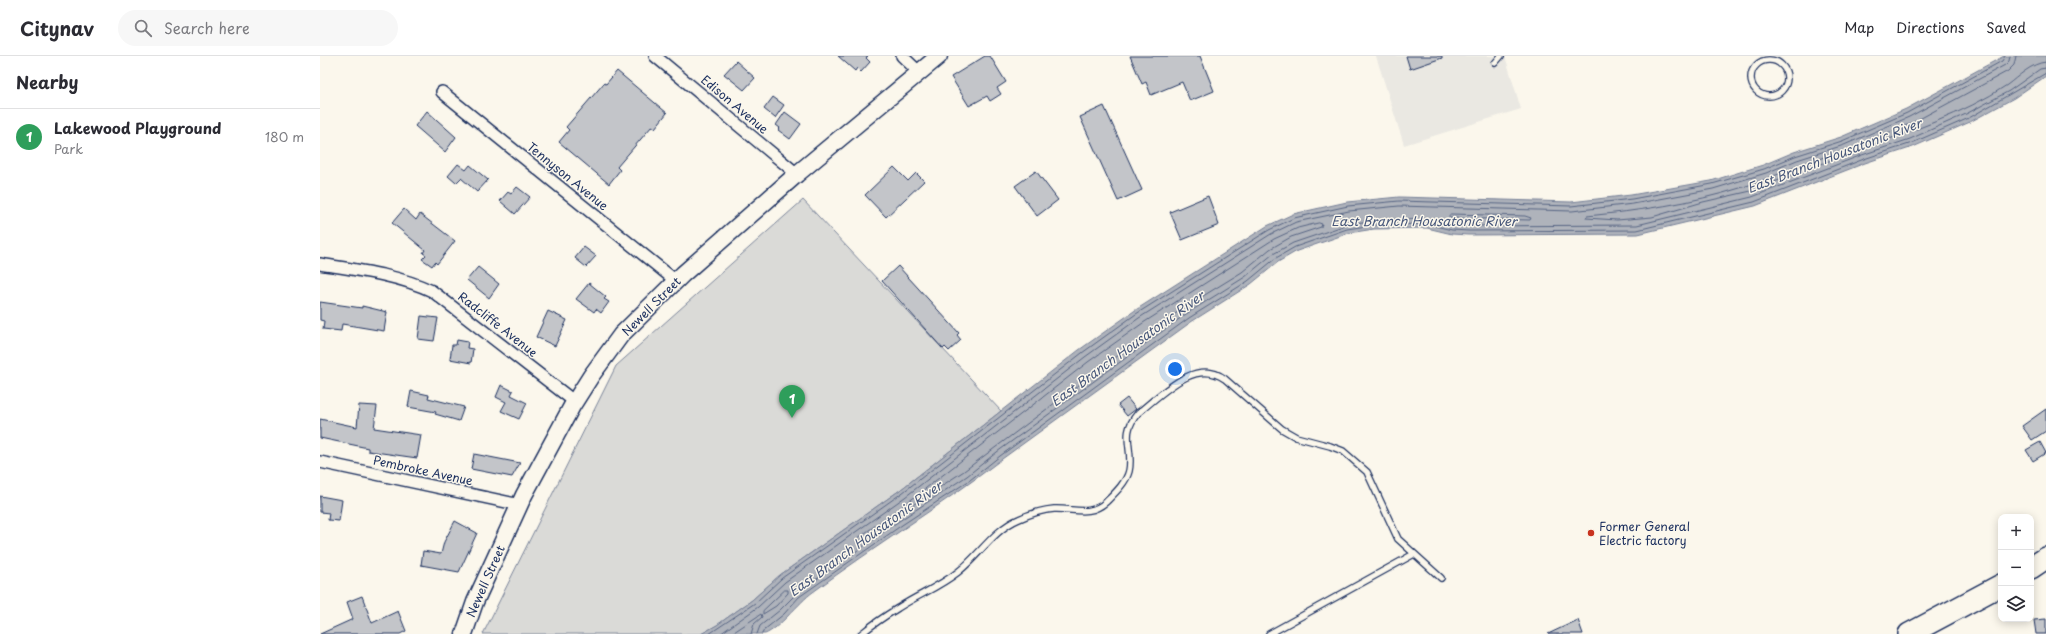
<!DOCTYPE html>
<html lang="en">
<head>
<meta charset="utf-8">
<style>
  :root { --surface:#fff; --page:#f7f7f7; --text:#2b2b33; --muted:#7c7c81; --line:#e1e1e2; --accent:#b45309 }
  body { margin:0; font-family:"Playpen Sans",sans-serif; background:var(--page); color:var(--text) }
  .controls { position:absolute; right:12px; bottom:12px; display:grid; overflow:hidden; border-radius:8px; box-shadow:0 2px 10px #0003 }
  .controls button { width:36px; height:36px; display:grid; place-items:center; padding:0; border:0; border-bottom:1px solid var(--line); background:var(--surface); color:var(--text); font:20px sans-serif }
  .you { position:absolute; left:855px; top:313px; width:14px; height:14px; margin:-10px; border:3px solid #fff; border-radius:50%; background:#1a73e8; box-shadow:0 0 0 6px #1a73e833 }
  .badge { display:grid; place-items:center; width:26px; height:26px; border-radius:50%; background:var(--accent); color:#fff; font-size:13px; font-weight:700 }
  .pin { position:absolute; translate:-50% -33px; filter:drop-shadow(0 1px 2px #0008) }
  .pin::after { content:''; position:absolute; top:21px; width:14px; height:12px; background:inherit; clip-path:polygon(0 0,100% 0,50% 100%) }
  .list { margin:0; padding:0; list-style:none }
  h2 { display:flex; justify-content:space-between; align-items:center; height:52px; margin:0; padding:0 16px; font-size:17px }
  h2 small { font-size:13px; font-weight:400; color:var(--muted) }
  .list li { display:grid; grid-template-columns:26px 1fr auto; gap:12px; align-items:center; box-sizing:border-box; height:56px; padding:0 16px; border-top:1px solid var(--line) }
  .list b { display:block; font-size:15px; white-space:nowrap }
  .list p { margin:0; font-size:13px; white-space:nowrap; color:var(--muted) }
  .list em { font-size:13px; font-style:normal; color:var(--muted) }
  .icon { flex:none; width:22px; height:22px; fill:none; stroke:currentColor; stroke-width:2; stroke-linecap:round; stroke-linejoin:round }
  .map { position:relative; flex:none; width:1726px; height:578px; overflow:hidden }
  header { display:flex; align-items:center; gap:24px; box-sizing:border-box; height:56px; padding:0 20px; background:var(--surface); border-bottom:1px solid var(--line) }
  header strong { font-size:19px }
  nav { display:flex; gap:22px; margin-inline-start:auto; font-size:14px }
  .search { width:280px; height:36px; background:var(--page); display:flex; align-items:center; gap:10px; box-sizing:border-box; padding:0 14px; border-radius:22px; color:var(--muted); font-size:15px }
  main { display:flex }
  aside { flex:1; background:var(--surface) }
  .map>svg:first-child { display:block }
</style>
</head>
<body>
<header>
<strong>Citynav</strong>
<div class="search"><svg class="icon" aria-label="search" viewBox="0 0 24 24"><circle cx="10" cy="10" r="6"/><path d="M15 15l6 6"/></svg>Search here</div>
<nav><a>Map</a><a>Directions</a><a>Saved</a></nav>
</header>
<main>
<aside>
<h2>Nearby<small></small></h2>
<ul class="list">
<li><span class="badge" style="background:#2e9e5b">1</span><div><b>Lakewood Playground</b><p>Park</p></div><em>180 m</em></li>
</ul>
</aside>
<div class="map">
<svg width="1726" height="578" viewBox="0 0 1726 578">
  <rect width="100%" height="100%" fill="#fbf7ec"/>
  <filter id="ink" filterUnits="userSpaceOnUse"><feTurbulence type="fractalNoise" baseFrequency=".025" numOctaves="2"/><feDisplacementMap in="SourceGraphic" scale="8" xChannelSelector="R" yChannelSelector="G"/><feConvolveMatrix kernelMatrix="1 2 1 2 8 2 1 2 1" color-interpolation-filters="sRGB"/></filter>
  <g filter="url(#ink)">
    <path fill="#eae8e2" d="M 1056,0 L 1185,0 L 1201,53 L 1084,89 Z"/>
    <path fill="#dadad7" stroke="#7a849a" d="M 483,144 L 681,355 L 580,434 L 460,519 L 432,544 L 397,569 L 381,578 L 163,578 L 296,310 Z"/>
    <path fill="#afb3bb" stroke="#747e96" d="M 1684,0 L 1726,0 L 1726,20 L 1694,42 L 1650,66 L 1593,91 L 1545,107 L 1435,150 L 1318,178 L 1148,179 L 1132,178 L 1107,172 L 1054,173 L 1029,177 L 977,195 L 958,206 L 931,228 L 871,266 L 682,403 C 621,450 555,490 493,536 C 479,546 459,573 445,578 C 437,578 392,578 381,578 L 397,569 L 432,544 L 460,519 L 580,434 L 759,294 L 814,255 L 947,170 L 973,158 L 1027,146 L 1079,141 L 1251,146 L 1311,139 L 1391,125 L 1443,109 L 1474,96 L 1521,81 L 1586,53 Z"/>
    <g fill="none" stroke-linecap="round" stroke-linejoin="round">
      <path stroke="#566483" stroke-width="1" d="M 1696,0 L 1694,9 L 1688,15 L 1592,67 L 1539,89 L 1539,92 L 1541,93 C 1589,76 1644,58 1687,29 C 1698,21 1711,7 1726,6
        M 1518,97 L 1520,99 L 1519,101 L 1431,135 L 1383,146 L 1332,161 L 1297,164 L 1266,162 L 1267,160 C 1317,155 1373,147 1420,132 C 1453,122 1484,106 1518,97 Z
        M 1131,158 L 1205,160 L 1211,162 L 1210,164 L 1130,162 L 1129,160 Z
        M 999,167 L 1002,168 L 1001,171 L 971,181 L 950,193 L 922,216 L 862,253 L 799,299 L 644,415 L 585,454 L 582,453 L 583,450 L 768,306 L 823,267 L 954,183 L 978,172 Z
        M 569,460 L 572,460 L 571,463 L 539,486 L 536,486 L 537,483 Z
        M 465,534 L 468,534 L 468,537 L 456,550 L 443,558 L 443,555 Z
        M 389,578 L 435,547 L 462,522 L 582,437 L 762,297 L 816,258 L 949,174 L 974,162 L 1028,150 L 1079,145 L 1251,150 L 1312,143 L 1392,128 L 1444,113 L 1475,100 L 1522,85 L 1587,57 L 1682,5 L 1685,0
        M 400,578 L 438,551 L 465,526 L 585,441 L 765,301 L 819,262 L 951,178 L 976,166 L 1029,155 L 1079,150 L 1252,155 L 1313,148 L 1393,133 L 1446,117 L 1477,104 L 1524,89 L 1589,61 L 1685,9 L 1689,5 L 1690,0
        M 411,578 L 441,558 L 442,561 L 434,568 L 431,578
        M 437,578 L 440,570 L 460,554 L 477,537 L 579,465 L 647,420 L 677,396 L 866,258 L 925,221 L 953,198 L 973,187 L 1026,169 L 1053,164 L 1107,163 L 1133,169 L 1149,170 L 1317,169 L 1432,141 L 1542,99 L 1590,83 L 1646,58 L 1689,35 L 1720,13 L 1726,12
        M 442,578 L 444,574 L 464,558 L 479,541 L 582,469 L 650,424 L 680,400 L 869,262 L 928,225 L 956,202 L 975,191 L 1027,173 L 1053,169 L 1107,168 L 1132,174 L 1149,175 L 1317,174 L 1434,146 L 1544,103 L 1592,87 L 1649,62 L 1726,17"/>
    </g>
    <path fill="#c3c5c9" stroke="#1b2f5e" d="M 518,0 L 548,0 L 546,2 L 550,6 L 541,16 L 537,12 L 535,15 Z
      M 665,0 L 670,0 L 686,26 L 677,32 L 681,38 L 670,45 L 667,40 L 649,50 L 631,21 Z
      M 810,0 L 880,0 L 894,35 L 870,45 L 862,26 L 831,39 L 826,26 L 822,28 Z
      M 1086,0 L 1122,0 L 1122,2 L 1090,13 Z
      M 416,5 L 435,22 L 424,34 L 404,18 Z
      M 297,15 L 347,57 L 335,72 L 332,70 L 297,111 L 300,114 L 289,128 L 239,86 L 249,74 L 246,71 L 284,27 L 286,28 Z
      M 453,41 L 464,49 L 455,62 L 444,53 Z
      M 784,50 L 822,134 L 798,145 L 760,61 Z
      M 107,55 L 136,81 L 125,96 L 95,70 Z
      M 465,56 L 481,68 L 470,83 L 458,74 L 460,72 L 456,69 Z
      M 138,108 L 146,114 L 150,109 L 168,124 L 157,136 L 141,122 L 136,127 L 128,120 Z
      M 574,111 L 588,125 L 596,117 L 604,125 L 566,161 L 545,139 Z
      M 716,115 L 738,144 L 717,160 L 695,130 Z
      M 197,131 L 210,141 L 195,158 L 180,145 L 188,136 L 191,138 Z
      M 888,140 L 899,169 L 862,184 L 850,156 Z
      M 84,153 L 96,164 L 100,158 L 135,185 L 117,208 L 115,206 L 112,210 L 102,203 L 106,199 L 103,197 L 105,194 L 72,167 Z
      M 264,191 L 276,200 L 266,211 L 255,202 Z
      M 578,210 L 639,277 L 637,279 L 641,284 L 629,295 L 625,291 L 623,293 L 562,225 Z
      M 158,211 L 179,228 L 169,242 L 147,224 Z
      M 269,227 L 286,241 L 284,243 L 289,246 L 281,257 L 276,253 L 274,256 L 256,243 Z
      M 0,246 L 42,252 L 42,250 L 67,256 L 64,275 L 22,268 L 21,275 L 3,273 L 4,265 L 0,264 Z
      M 228,255 L 247,264 L 235,290 L 216,281 Z
      M 101,260 L 118,262 L 114,285 L 98,283 Z
      M 137,284 L 148,286 L 147,292 L 153,293 L 151,307 L 130,303 L 132,289 L 136,289 Z
      M 181,329 L 193,335 L 191,339 L 207,347 L 199,363 L 181,355 L 186,346 L 176,341 Z
      M 91,335 L 109,339 L 108,342 L 144,351 L 139,365 L 115,358 L 116,356 L 88,351 Z
      M 807,342 L 816,353 L 807,360 L 798,349 Z
      M 39,349 L 57,350 L 54,372 L 101,379 L 97,402 L 48,395 L 48,392 L 0,382 L 0,363 L 37,371 Z
      M 1726,353 L 1726,375 L 1712,384 L 1702,370 Z
      M 1720,386 L 1726,397 L 1713,405 L 1706,394 Z
      M 154,398 L 200,407 L 192,421 L 151,413 Z
      M 0,440 L 22,444 L 19,465 L 8,464 L 9,457 L 0,456 Z
      M 135,465 L 157,477 L 139,516 L 101,509 L 103,495 L 121,498 L 124,486 Z
      M 42,540 L 52,567 L 78,555 L 86,575 L 80,578 L 0,578 L 33,563 L 27,546 Z
      M 1726,563 L 1726,578 L 1716,578 L 1714,564 Z
      M 1258,564 L 1263,578 L 1228,578 Z"/>
    <g fill="none" stroke-linecap="round" stroke-linejoin="round">
      <g stroke="#1b2f5e" stroke-width="8">
        <path id="lane" d="M1431 22a18 18 0 1 1 36 0a18 18 0 1 1-36 0Z
          M 1175,7 L 1181,0
          M 541,578 C 552,569 565,560 578,552 C 598,539 619,531 638,516 C 659,500 673,474 699,463 C 710,458 722,454 734,453 C 754,452 769,461 786,446 C 794,438 806,427 809,415 C 814,392 799,379 818,357 C 841,339 875,301 905,323 L 962,373 L 976,381 L 1010,390 L 1023,395 L 1047,416 L 1078,483 L 1121,522
          M 949,578 L 1094,498"/>
      </g>
      <g stroke="#1b2f5e" stroke-width="14">
        <path id="street" d="M 335,0 L 477,118
          M 582,0 L 600,17
          M 122,36 L 356,225
          M 0,208 C 37,214 78,219 112,235 L 255,346
          M 0,406 L 200,449"/>
      </g>
      <g stroke="#1b2f5e" stroke-width="19">
        <path id="secondary" d="M 144,578 L 155,546 L 204,439 L 252,350 L 271,320 L 301,279 L 363,218 L 477,118 L 619,0"/>
      </g>
      <g stroke="#1b2f5e" stroke-width="24">
        <path id="highway" d="M 1711,512 L 1726,502
          M 1589,578 L 1681,529"/>
      </g>
      <use href="#lane" stroke="#fbf7ec" stroke-width="5.5"/>
      <use href="#street" stroke="#fbf7ec" stroke-width="11"/>
      <use href="#secondary" stroke="#fbf7ec" stroke-width="16"/>
      <use href="#highway" stroke="#fbf7ec" stroke-width="21"/>
    </g>
  </g>
  <circle fill="#c8321e" stroke="#fbf7ec" stroke-width="1.5" cx="1271" cy="477" r="4"/>
  <g text-anchor="middle" dominant-baseline="central" stroke-width="3" stroke-linejoin="round" paint-order="stroke">
    <g font-size="12" fill="#1b2f5e" stroke="#fbf7ec">
      <text transform="translate(415 48) rotate(40)">Edison Avenue</text>
      <text transform="translate(248 120) rotate(39)">Tennyson Avenue</text>
      <text transform="translate(331 250) rotate(-45)">Newell Street</text>
      <text transform="translate(178 268) rotate(38)">Radcliffe Avenue</text>
      <text transform="translate(103 414) rotate(12)">Pembroke Avenue</text>
      <text transform="translate(165 525) rotate(-66)">Newell Street</text>
    </g>
    <g font-size="12" fill="#1b2f5e" stroke="#fbf7ec" text-anchor="start">
      <text x="1279" y="470">Former General<tspan x="1279" dy="14">Electric factory</tspan></text>
    </g>
    <g font-size="13" font-style="italic" fill="#47577a" stroke="#fbf7ec">
      <text transform="translate(1514 99) rotate(-21)">East Branch Housatonic River</text>
      <text x="1104" y="164">East Branch Housatonic River</text>
      <text transform="translate(807 292) rotate(-36)">East Branch Housatonic River</text>
      <text transform="translate(545 482) rotate(-36)">East Branch Housatonic River</text>
    </g>
  </g>
</svg>
<div class="controls">
<button>+</button>
<button>−</button>
<button><svg class="icon" aria-label="layers" viewBox="0 0 24 24"><path d="M12 4l9 5-9 5-9-5zM3 14l9 5 9-5"/></svg></button>
</div>
<div class="you"></div>
<div class="pin badge" style="left:472px;top:362px;background:#2e9e5b">1</div>
</div>
</main>
</body>
</html>
